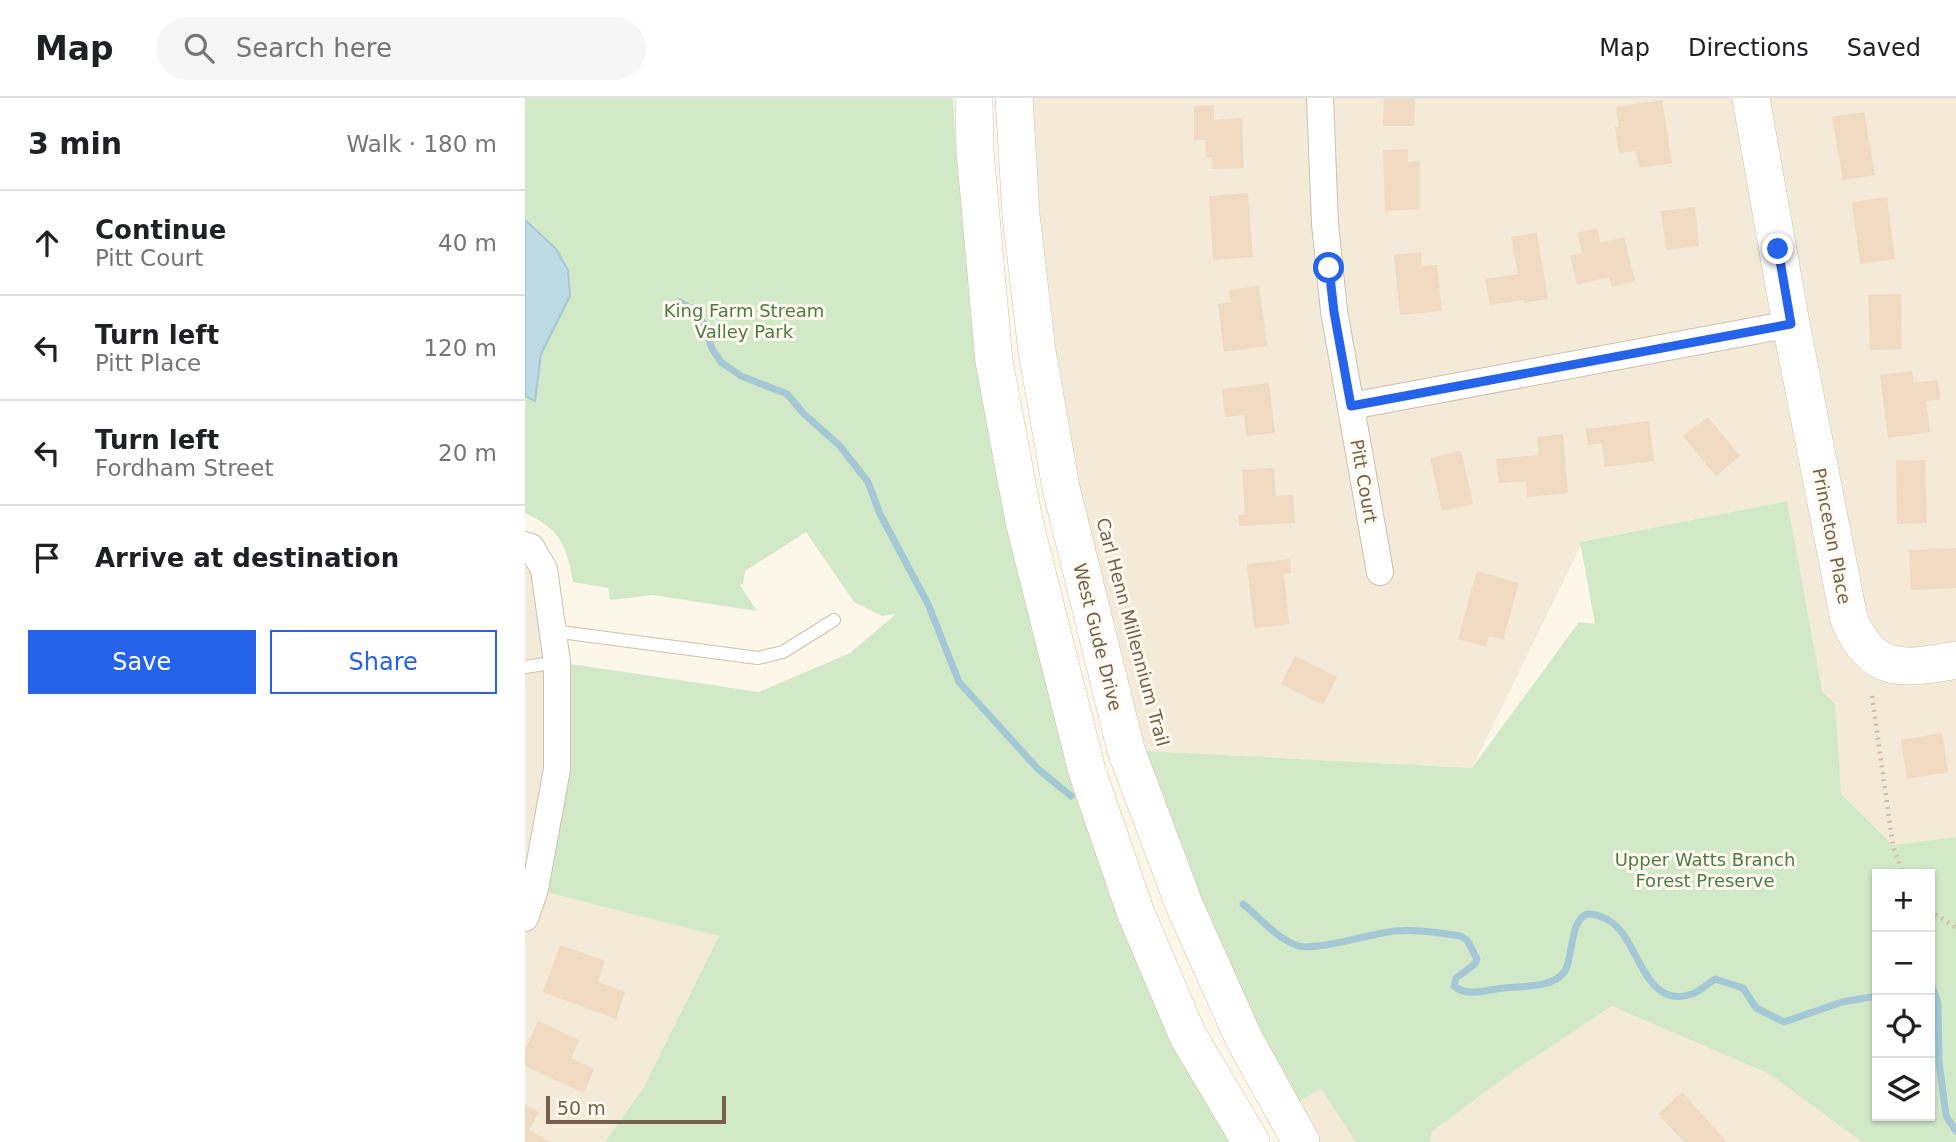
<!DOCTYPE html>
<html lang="en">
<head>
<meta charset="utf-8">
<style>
  :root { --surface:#fff; --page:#f6f6f6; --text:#202124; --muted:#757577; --line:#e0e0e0; --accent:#2563eb }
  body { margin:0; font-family:"DejaVu Sans",sans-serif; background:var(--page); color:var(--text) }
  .controls { position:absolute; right:21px; bottom:21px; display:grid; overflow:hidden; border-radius:0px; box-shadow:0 2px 5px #0004 }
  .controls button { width:63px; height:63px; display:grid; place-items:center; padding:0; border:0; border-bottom:2px solid var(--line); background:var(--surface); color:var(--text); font:35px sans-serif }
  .scale { position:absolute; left:21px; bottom:18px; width:180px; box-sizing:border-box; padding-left:7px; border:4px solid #75604d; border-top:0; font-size:19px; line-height:24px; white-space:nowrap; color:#75604d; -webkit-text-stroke:5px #fefaef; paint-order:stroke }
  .stop { position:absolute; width:21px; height:21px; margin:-16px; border:5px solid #2563eb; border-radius:50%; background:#fff }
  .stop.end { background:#2563eb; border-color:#fff; box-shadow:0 2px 7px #0008 }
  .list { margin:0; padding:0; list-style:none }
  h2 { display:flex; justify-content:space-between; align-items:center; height:91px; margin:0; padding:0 28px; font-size:30px }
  h2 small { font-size:23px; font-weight:400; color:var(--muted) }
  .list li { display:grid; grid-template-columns:46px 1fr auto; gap:21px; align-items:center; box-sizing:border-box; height:105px; padding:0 28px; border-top:2px solid var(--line) }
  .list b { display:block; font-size:26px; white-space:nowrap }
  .list p { margin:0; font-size:23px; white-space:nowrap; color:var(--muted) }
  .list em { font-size:23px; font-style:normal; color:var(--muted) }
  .actions { display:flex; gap:14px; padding:21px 28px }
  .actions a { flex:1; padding:16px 0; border:2px solid var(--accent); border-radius:0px; text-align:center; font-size:24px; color:var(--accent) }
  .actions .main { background:var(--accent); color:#fff }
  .icon { flex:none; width:38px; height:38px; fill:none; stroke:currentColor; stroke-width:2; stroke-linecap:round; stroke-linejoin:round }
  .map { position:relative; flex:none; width:1431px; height:1044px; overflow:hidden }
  header { display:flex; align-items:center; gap:42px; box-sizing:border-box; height:98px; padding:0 35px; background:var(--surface); border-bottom:2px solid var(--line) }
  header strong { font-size:33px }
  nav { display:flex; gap:38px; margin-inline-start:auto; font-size:24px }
  .search { width:490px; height:63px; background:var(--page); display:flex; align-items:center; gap:18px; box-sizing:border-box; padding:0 24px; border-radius:38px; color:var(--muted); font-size:26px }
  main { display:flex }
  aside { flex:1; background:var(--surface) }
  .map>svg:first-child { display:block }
</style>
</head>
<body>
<header>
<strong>Map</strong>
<div class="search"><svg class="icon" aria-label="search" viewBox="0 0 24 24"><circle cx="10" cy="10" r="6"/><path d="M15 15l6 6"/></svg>Search here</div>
<nav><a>Map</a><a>Directions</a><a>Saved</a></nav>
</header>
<main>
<aside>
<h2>3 min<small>Walk · 180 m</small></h2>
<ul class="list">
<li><svg class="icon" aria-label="ahead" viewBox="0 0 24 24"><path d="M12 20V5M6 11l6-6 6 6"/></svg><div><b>Continue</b><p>Pitt Court</p></div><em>40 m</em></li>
<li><svg class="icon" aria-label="left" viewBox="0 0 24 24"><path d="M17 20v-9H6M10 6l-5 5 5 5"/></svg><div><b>Turn left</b><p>Pitt Place</p></div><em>120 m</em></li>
<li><svg class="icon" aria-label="left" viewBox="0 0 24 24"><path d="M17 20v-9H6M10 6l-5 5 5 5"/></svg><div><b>Turn left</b><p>Fordham Street</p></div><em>20 m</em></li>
<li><svg class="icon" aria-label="arrive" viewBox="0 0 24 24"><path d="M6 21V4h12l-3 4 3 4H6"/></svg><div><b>Arrive at destination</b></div></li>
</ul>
<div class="actions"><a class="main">Save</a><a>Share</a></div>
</aside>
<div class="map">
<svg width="1431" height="1044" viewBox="0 0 1431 1044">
  <rect width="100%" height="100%" fill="#fcf7e8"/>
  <path fill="#f3ead7" d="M 489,0 L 1431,0 L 1431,739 L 1368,747 L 1316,696 L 1261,403 L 1058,443 L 947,670 L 601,652 L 536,390 Z
    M 0,447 L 32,564 L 194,838 L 119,989 L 80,1044 L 0,1044 Z
    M 1087,908 L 1168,918 L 1370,1044 L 776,1044 L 758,1012 L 796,991 L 987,974 Z"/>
  <path fill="#d1e9c7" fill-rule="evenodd" d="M 0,0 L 428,0 L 431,53 L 450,52 L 469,263 L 562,673 L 726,1044 L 80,1044 L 119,989 L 194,838 L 10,791 L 32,564 L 234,594 L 325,555 L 371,516 L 357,518 L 329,504 L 281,434 L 220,473 L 218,486 L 215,487 L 232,513 L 128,497 L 85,502 L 83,490 L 48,484 C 42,448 35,431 0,415 Z
    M 1262,403 L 1297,593 L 1310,606 L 1316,696 L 1368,747 L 1431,739 L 1431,1044 L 1337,1044 L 1245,976 L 1087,908 L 987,974 L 907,1033 L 905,1044 L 831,1044 L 796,991 L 758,1012 L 601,652 L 947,670 L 1054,524 L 1070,526 L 1055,444 ZM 1352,776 L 1405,776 L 1405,1018 L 1352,1018 Z"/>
  <path fill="#bddae5" stroke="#a4c8d6" stroke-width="2" d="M 0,122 L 31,151 L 43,172 L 45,198 L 16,256 L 10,303 L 0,298 Z"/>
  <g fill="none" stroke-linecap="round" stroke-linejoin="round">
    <path stroke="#a4c8d6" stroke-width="7" d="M 155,204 L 170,213 L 180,227 L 187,251 L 196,264 L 216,278 L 262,296 L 279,316 L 315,348 L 332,370 L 343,384 L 355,416 L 403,506 L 434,584 L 513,671 L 546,698
      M 718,806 C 735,820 753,842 774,848 C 790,853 849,835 870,833 C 891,831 914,835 935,838 L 942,842 L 952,861 L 950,866 L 931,880 L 929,888 C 943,900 963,891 980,890 C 997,888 1029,890 1040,873 C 1048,859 1045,820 1063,816 C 1071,815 1077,819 1083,822 C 1115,839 1117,913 1167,896 C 1175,893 1183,886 1190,881 L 1218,890 L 1231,910 L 1259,924 L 1317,904 L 1352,898
      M 1405,883 L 1413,905 L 1414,963 L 1421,1018 L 1431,1033"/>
  </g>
  <path fill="#f0dac1" d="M 859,0 L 890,0 L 889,28 L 858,28 Z
    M 1137,2 L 1147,65 L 1114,70 L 1111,53 L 1094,55 L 1090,29 L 1094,29 L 1091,9 Z
    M 689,7 L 689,22 L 717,20 L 719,70 L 687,71 L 687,59 L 681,59 L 680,42 L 669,42 L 669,8 Z
    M 1339,14 L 1350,77 L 1318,82 L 1307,19 Z
    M 883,51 L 883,64 L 895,63 L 895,111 L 860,113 L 858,52 Z
    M 723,95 L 728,159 L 688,162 L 684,98 Z
    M 1362,99 L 1370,161 L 1335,166 L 1327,104 Z
    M 1170,109 L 1174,148 L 1141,152 L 1136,113 Z
    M 1072,130 L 1075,145 L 1099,139 L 1110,183 L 1087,189 L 1084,179 L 1052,187 L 1045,158 L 1057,155 L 1052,135 Z
    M 1012,135 L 1023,201 L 999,205 L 998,202 L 965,207 L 960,181 L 993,176 L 986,139 Z
    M 896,154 L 897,168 L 912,167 L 917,213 L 875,217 L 869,157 Z
    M 734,188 L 742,248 L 699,254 L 693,206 L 706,204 L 704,192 Z
    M 1376,196 L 1377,251 L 1345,252 L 1343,197 Z
    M 1387,273 L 1389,285 L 1413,282 L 1415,301 L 1401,303 L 1405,334 L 1363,340 L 1355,277 Z
    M 744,285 L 750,335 L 721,338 L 719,317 L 700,319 L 697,291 Z
    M 1183,319 L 1215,358 L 1191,378 L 1158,338 Z
    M 1124,323 L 1129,363 L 1080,369 L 1077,345 L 1063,347 L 1061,331 Z
    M 1038,336 L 1043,395 L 1002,399 L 1001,383 L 974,385 L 971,361 L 1014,357 L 1012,339 Z
    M 936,353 L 948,406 L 917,413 L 905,360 Z
    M 1400,362 L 1402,425 L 1372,426 L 1371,363 Z
    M 749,370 L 751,398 L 768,397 L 770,425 L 714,428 L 713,417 L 720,417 L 717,372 Z
    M 1431,450 L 1431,490 L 1386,492 L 1384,452 Z
    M 765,461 L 766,475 L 759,476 L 764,526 L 729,530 L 722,466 Z
    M 952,473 L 994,485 L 978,542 L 964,538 L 961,549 L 933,541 Z
    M 770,558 L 812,579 L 798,607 L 756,586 Z
    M 1417,635 L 1423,674 L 1382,681 L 1376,642 Z
    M 35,847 L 80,863 L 73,884 L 100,894 L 91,921 L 18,894 Z
    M 13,923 L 54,942 L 46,960 L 69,971 L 59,995 L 0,968 L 0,952 Z
    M 1157,994 L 1202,1044 L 1159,1044 L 1133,1016 Z
    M 0,1006 L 14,1014 L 4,1032 L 25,1044 L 0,1044 Z"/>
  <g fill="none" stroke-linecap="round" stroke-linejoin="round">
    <g stroke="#cdc0af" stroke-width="14">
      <path id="lane" d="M 28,533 L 233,560 L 258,554 L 309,522
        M 0,569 L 32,564"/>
    </g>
    <g stroke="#cdc0af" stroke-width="28">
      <path id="street" d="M 795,0 L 800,126 L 809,213 L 855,474
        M 826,308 L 1266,226
        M 0,447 L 6,449 L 19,471 L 32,564 L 32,671 L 10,791 L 0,820"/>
    </g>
    <g stroke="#d0c1ac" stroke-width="38">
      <path id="secondary" d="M 449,0 L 450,52 L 469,263 L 499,423 L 562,673 L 610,813 L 663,938 L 726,1044
        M 489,0 L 496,117 L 512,253 L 536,390 L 601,652 L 660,809 L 719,941 L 776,1044
        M 1226,0 L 1266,226 L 1324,521 C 1348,578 1379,571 1431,562"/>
    </g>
    <path stroke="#d5bda4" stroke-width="4.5" stroke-dasharray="2 5" stroke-linecap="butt" d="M 1347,598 L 1368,748 L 1378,776
      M 1405,812 L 1431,830"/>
    <use href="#lane" stroke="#fff" stroke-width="12"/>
    <use href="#street" stroke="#fff" stroke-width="26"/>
    <use href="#secondary" stroke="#fff" stroke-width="37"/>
  </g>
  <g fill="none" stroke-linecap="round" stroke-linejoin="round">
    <path stroke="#2563eb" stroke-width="9" d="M 804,170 L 809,214 L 826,308 L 1266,226 L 1253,151"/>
  </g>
  <g text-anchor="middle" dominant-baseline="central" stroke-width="6" stroke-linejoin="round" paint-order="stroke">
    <g font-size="18" fill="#4e7a45" stroke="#fefaef">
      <text x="219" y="212">King Farm Stream<tspan x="219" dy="21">Valley Park</tspan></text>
      <text x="1180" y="761">Upper Watts Branch<tspan x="1180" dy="21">Forest Preserve</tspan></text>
    </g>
    <g font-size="18" fill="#75604d" stroke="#fefaef">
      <text transform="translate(839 383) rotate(80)">Pitt Court</text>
      <text transform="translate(1307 438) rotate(79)">Princeton Place</text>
      <text transform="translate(608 534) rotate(75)">Carl Henn Millennium Trail</text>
      <text transform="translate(573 539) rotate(76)">West Gude Drive</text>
    </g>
  </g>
</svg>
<div class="controls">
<button>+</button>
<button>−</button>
<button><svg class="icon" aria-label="locate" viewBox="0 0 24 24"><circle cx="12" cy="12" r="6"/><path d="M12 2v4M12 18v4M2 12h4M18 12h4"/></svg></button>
<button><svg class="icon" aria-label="layers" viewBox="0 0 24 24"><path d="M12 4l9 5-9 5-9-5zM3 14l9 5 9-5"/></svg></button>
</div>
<div class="scale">50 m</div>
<div class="stop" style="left:804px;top:170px"></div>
<div class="stop end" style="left:1253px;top:151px"></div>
</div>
</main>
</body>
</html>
